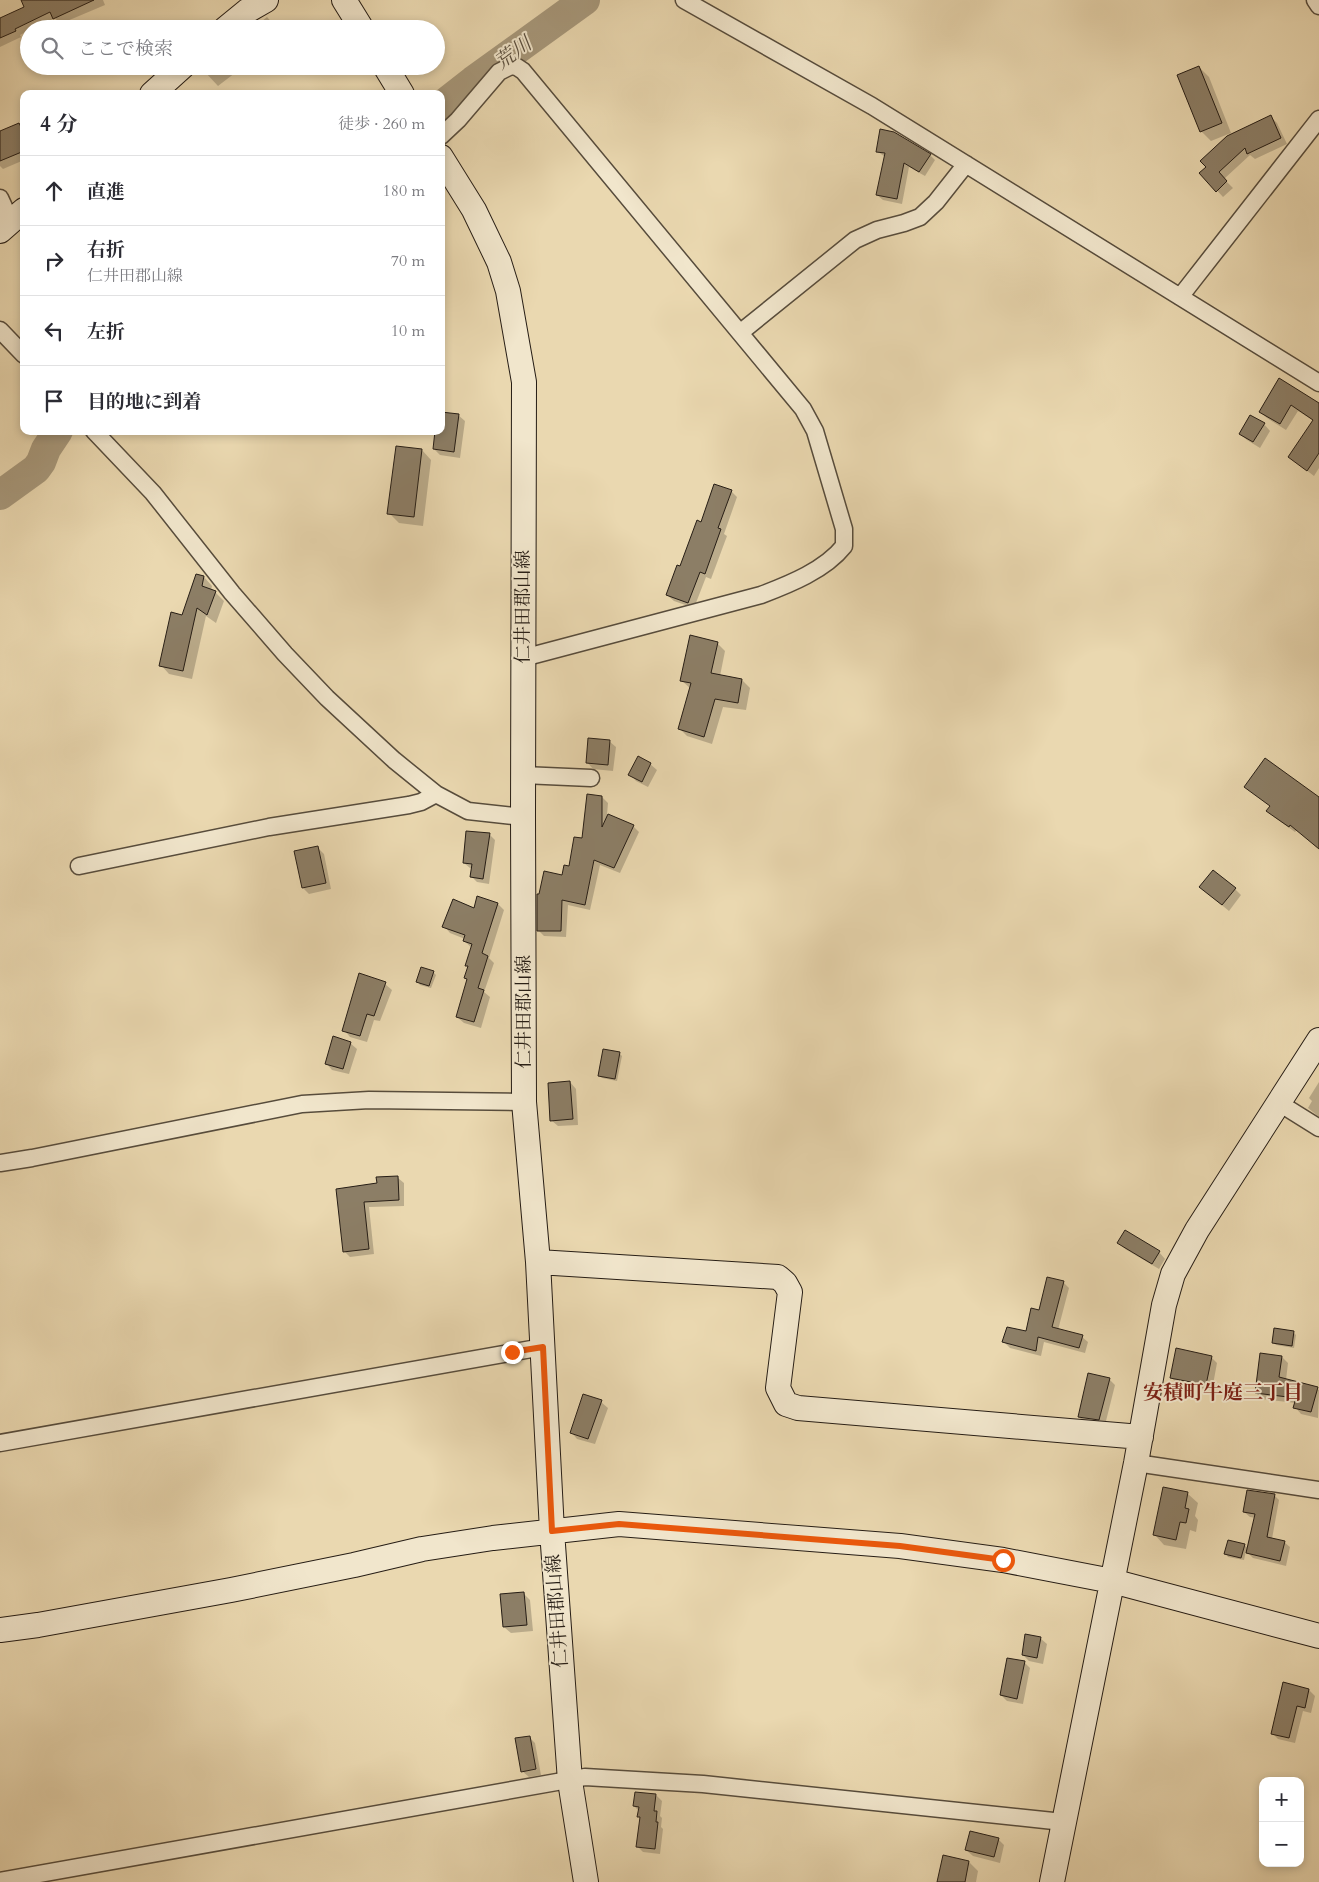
<!DOCTYPE html>
<html lang="ja">
<head>
<meta charset="utf-8">
<style>
  :root { --surface:#fff; --page:#f2f2f3; --text:#2b2b33; --muted:#7c7c81; --line:#e1e1e2 }
  body { margin:0; font-family:Cardo,"Noto Serif JP",serif; background:var(--page); color:var(--text) }
  .controls { position:absolute; right:15px; bottom:15px; display:grid; overflow:hidden; border-radius:10px; box-shadow:0 2px 8px #0003 }
  .controls button { width:45px; height:45px; display:grid; place-items:center; padding:0; border:0; border-bottom:1px solid var(--line); background:var(--surface); color:var(--text); font:25px sans-serif }
  .stop { position:absolute; width:15px; height:15px; margin:-11px; border:4px solid #ea580c; border-radius:50%; background:#fff }
  .stop.end { background:#ea580c; border-color:#fff; box-shadow:0 1px 5px #0008 }
  .list { margin:0; padding:0; list-style:none }
  h2 { display:flex; justify-content:space-between; align-items:center; height:65px; margin:0; padding:0 20px; font-size:21px }
  h2 small { font-size:16px; font-weight:400; color:var(--muted) }
  .list li { display:grid; grid-template-columns:32px 1fr auto; gap:15px; align-items:center; box-sizing:border-box; height:70px; padding:0 20px; border-top:1px solid var(--line) }
  .list b { display:block; font-size:19px; white-space:nowrap }
  .list p { margin:0; font-size:16px; white-space:nowrap; color:var(--muted) }
  .list em { font-size:16px; font-style:normal; color:var(--muted) }
  .icon { flex:none; width:28px; height:28px; fill:none; stroke:currentColor; stroke-width:2; stroke-linecap:round; stroke-linejoin:round }
  .map { position:relative; flex:none; width:1319px; height:1882px; overflow:hidden }
  .search { position:absolute; background:var(--surface); box-shadow:0 2px 8px #0003; left:20px; top:20px; width:425px; height:55px; display:flex; align-items:center; gap:12px; box-sizing:border-box; padding:0 18px; border-radius:28px; color:var(--muted); font-size:19px }
  .panel { position:absolute; background:var(--surface); box-shadow:0 2px 8px #0003; left:20px; top:90px; width:425px; height:345px; border-radius:10px }
  .map>svg:first-child { display:block }
</style>
</head>
<body>
<div class="map">
<svg width="1319" height="1882" viewBox="0 0 1319 1882">
  <rect width="100%" height="100%" fill="#ead8b0"/>
  <filter id="stains"><feTurbulence type="fractalNoise" baseFrequency=".004" numOctaves="4"/><feColorMatrix values="0 0 0 0 .2 0 0 0 0 .09 0 0 0 0 .02 0 0 0 .5 -.17"/></filter>
  <radialGradient id="worn" r=".72"><stop offset=".6" stop-color="#630" stop-opacity="0"/><stop offset="1" stop-color="#630" stop-opacity=".3"/></radialGradient>
  <path fill="#0003" d="M 31,0 L 103,0 L 105,5 L 60,24 L 55,18 L 32,29 L 29,29 L 29,30 L 20,35 L 21,37 L 0,47 L 0,19 L 26,7 Z
    M 267,17 L 278,29 L 252,29 Z
    M 209,66 L 244,66 L 218,86 L 204,71 Z
    M 1199,67 L 1209,77 L 1231,133 L 1211,141 L 1201,131 Z
    M 1271,117 L 1277,123 L 1287,144 L 1255,159 L 1250,155 L 1224,179 L 1233,188 L 1223,197 L 1201,173 Z
    M 19,124 L 24,129 L 24,160 L 3,169 L 0,166 L 0,132 Z
    M 877,151 L 930,155 L 935,160 L 925,176 L 909,167 L 902,204 L 883,200 L 877,195 L 885,157 Z
    M 1280,380 L 1319,405 L 1319,468 L 1314,476 L 1289,457 L 1314,421 L 1298,411 L 1286,430 L 1267,418 L 1260,412 Z
    M 458,415 L 465,421 L 460,458 L 440,455 L 434,449 L 441,431 Z
    M 1264,424 L 1270,431 L 1260,448 L 1247,440 L 1240,434 Z
    M 422,450 L 431,460 L 423,526 L 399,523 L 389,513 Z
    M 731,491 L 737,497 L 724,534 L 727,536 L 711,579 L 706,577 L 694,608 L 674,601 L 667,595 L 702,523 Z
    M 197,575 L 204,577 L 212,586 L 211,591 L 215,592 L 224,601 L 216,623 L 206,616 L 192,679 L 169,674 L 161,665 L 182,616 Z
    M 717,643 L 725,651 L 720,676 L 742,680 L 750,688 L 746,710 L 723,707 L 712,744 L 687,736 L 679,728 L 691,689 L 681,680 Z
    M 609,741 L 616,747 L 613,771 L 593,769 L 587,762 Z
    M 650,764 L 657,770 L 648,787 L 636,781 L 630,774 Z
    M 1246,787 L 1319,804 L 1319,849 L 1297,830 L 1295,832 L 1274,817 L 1271,807 Z
    M 602,797 L 608,803 L 607,815 L 633,826 L 639,832 L 620,873 L 600,865 L 590,910 L 568,905 L 566,937 L 544,936 L 538,930 L 563,877 L 571,868 Z
    M 489,834 L 495,840 L 489,884 L 477,882 L 471,876 L 473,869 L 470,868 L 464,863 Z
    M 318,848 L 324,854 L 331,889 L 309,894 L 303,888 Z
    M 1235,889 L 1241,895 L 1229,911 L 1207,893 Z
    M 478,898 L 498,904 L 504,910 L 489,958 L 494,963 L 484,992 L 490,997 L 481,1028 L 464,1023 L 457,1017 L 468,980 L 465,977 L 469,968 L 466,965 L 472,948 L 464,941 L 465,939 L 450,933 L 444,926 L 474,909 Z
    M 433,972 L 436,975 L 431,988 L 420,985 L 418,982 Z
    M 385,984 L 392,990 L 380,1021 L 374,1020 L 367,1042 L 350,1037 L 344,1030 Z
    M 350,1043 L 357,1049 L 349,1074 L 332,1070 L 326,1063 Z
    M 619,1053 L 622,1056 L 617,1081 L 602,1078 L 599,1075 Z
    M 570,1082 L 576,1089 L 578,1125 L 558,1126 L 551,1120 Z
    M 1319,1082 L 1319,1117 L 1308,1108 L 1312,1101 L 1309,1098 Z
    M 398,1178 L 404,1183 L 404,1206 L 369,1207 L 374,1254 L 350,1257 L 344,1251 L 337,1190 L 378,1184 Z
    M 1119,1243 L 1159,1252 L 1165,1259 L 1159,1269 L 1125,1249 Z
    M 1063,1282 L 1069,1288 L 1058,1330 L 1082,1337 L 1088,1342 L 1085,1353 L 1044,1342 L 1041,1356 L 1010,1348 L 1004,1342 L 1026,1333 L 1039,1311 Z
    M 1293,1332 L 1296,1335 L 1294,1348 L 1276,1345 L 1274,1343 Z
    M 1211,1357 L 1217,1363 L 1212,1390 L 1177,1384 L 1171,1377 Z
    M 1282,1357 L 1288,1363 L 1286,1380 L 1319,1390 L 1318,1418 L 1301,1414 L 1295,1407 L 1296,1403 L 1262,1399 L 1256,1393 Z
    M 1109,1379 L 1115,1385 L 1105,1425 L 1085,1423 L 1079,1417 Z
    M 601,1402 L 608,1408 L 595,1444 L 577,1439 L 571,1432 Z
    M 1164,1489 L 1188,1494 L 1198,1503 L 1195,1516 L 1198,1520 L 1196,1532 L 1190,1530 L 1186,1549 L 1164,1545 L 1155,1535 Z
    M 1274,1495 L 1279,1500 L 1272,1539 L 1284,1542 L 1290,1547 L 1286,1566 L 1253,1558 L 1246,1551 L 1244,1560 L 1228,1557 L 1226,1554 L 1244,1545 L 1249,1549 L 1256,1518 L 1250,1517 L 1244,1512 Z
    M 524,1594 L 530,1600 L 533,1631 L 511,1633 L 504,1627 Z
    M 1040,1638 L 1047,1644 L 1043,1664 L 1029,1661 L 1023,1655 Z
    M 1024,1662 L 1030,1668 L 1023,1704 L 1007,1701 L 1001,1695 Z
    M 1309,1690 L 1315,1696 L 1311,1713 L 1303,1711 L 1295,1743 L 1278,1739 L 1272,1733 Z
    M 529,1737 L 535,1743 L 541,1775 L 529,1777 L 522,1771 Z
    M 656,1795 L 662,1801 L 660,1816 L 662,1818 L 661,1827 L 663,1829 L 660,1854 L 643,1852 L 637,1846 L 641,1819 L 639,1816 L 639,1811 L 634,1806 Z
    M 998,1839 L 1004,1845 L 1000,1863 L 973,1856 L 966,1850 Z
    M 969,1862 L 978,1871 L 976,1882 L 938,1882 Z"/>
  <g fill="none" stroke-linecap="round" stroke-linejoin="round">
    <path stroke="#a7987b" stroke-width="30" d="M 441,106 L 473,81 L 585,0
      M 0,495 L 36,469 L 41,462 L 46,449 L 58,431"/>
  </g>
  <path fill="#8c7e66" stroke="#261d15" d="M 21,0 L 94,0 L 53,19 L 50,12 L 15,29 L 16,31 L 0,38 L 0,18 L 24,7 Z
    M 1199,66 L 1222,123 L 1200,132 L 1177,75 Z
    M 1271,115 L 1281,138 L 1247,154 L 1245,148 L 1219,172 L 1227,181 L 1216,192 L 1199,173 L 1206,167 L 1200,161 L 1227,136 Z
    M 19,123 L 24,133 L 24,151 L 0,161 L 0,131 Z
    M 880,129 L 894,132 L 931,154 L 919,172 L 904,163 L 897,199 L 876,195 L 885,153 L 876,152 Z
    M 1279,378 L 1319,403 L 1319,453 L 1307,471 L 1288,457 L 1313,420 L 1291,405 L 1280,424 L 1259,412 Z
    M 441,412 L 459,414 L 454,452 L 433,449 L 435,431 L 441,431 Z
    M 1250,415 L 1265,423 L 1253,442 L 1239,434 Z
    M 396,446 L 422,449 L 414,517 L 387,514 Z
    M 714,484 L 732,490 L 718,528 L 721,529 L 705,574 L 700,572 L 688,603 L 666,595 L 677,565 L 680,566 L 697,520 L 701,522 Z
    M 196,574 L 204,576 L 202,586 L 216,591 L 207,615 L 197,608 L 183,671 L 159,666 L 171,612 L 182,615 Z
    M 690,635 L 718,642 L 711,673 L 742,679 L 738,703 L 715,699 L 704,737 L 678,729 L 691,683 L 680,681 Z
    M 588,738 L 610,740 L 608,765 L 586,763 Z
    M 638,756 L 651,763 L 642,782 L 628,775 Z
    M 1265,758 L 1319,797 L 1319,849 L 1290,825 L 1289,827 L 1266,811 L 1270,806 L 1244,787 Z
    M 587,794 L 602,796 L 602,827 L 608,814 L 634,825 L 614,868 L 594,860 L 585,905 L 562,900 L 561,931 L 537,931 L 537,894 L 539,894 L 544,871 L 562,875 L 564,865 L 569,866 L 574,837 L 582,838 Z
    M 466,831 L 490,833 L 483,879 L 470,877 L 472,864 L 463,863 Z
    M 318,846 L 326,883 L 302,888 L 294,851 Z
    M 1213,870 L 1236,888 L 1222,905 L 1199,887 Z
    M 477,896 L 498,903 L 482,953 L 488,956 L 478,988 L 484,990 L 474,1022 L 456,1017 L 467,979 L 464,978 L 468,966 L 465,966 L 472,944 L 463,941 L 465,935 L 442,927 L 453,899 L 474,908 Z
    M 421,967 L 434,971 L 429,986 L 416,982 Z
    M 359,973 L 386,982 L 374,1016 L 367,1014 L 360,1036 L 342,1031 Z
    M 333,1036 L 351,1042 L 343,1069 L 325,1064 Z
    M 603,1049 L 620,1052 L 615,1079 L 598,1076 Z
    M 570,1081 L 573,1119 L 550,1121 L 548,1083 Z
    M 398,1176 L 399,1200 L 364,1202 L 369,1249 L 343,1252 L 336,1189 L 377,1183 L 376,1177 Z
    M 1125,1230 L 1160,1251 L 1152,1264 L 1117,1243 Z
    M 1047,1277 L 1064,1281 L 1052,1327 L 1083,1335 L 1079,1348 L 1038,1337 L 1036,1351 L 1002,1342 L 1007,1327 L 1026,1331 L 1031,1308 L 1039,1310 Z
    M 1274,1328 L 1294,1331 L 1292,1346 L 1272,1343 Z
    M 1176,1348 L 1212,1356 L 1206,1385 L 1170,1378 Z
    M 1260,1353 L 1282,1356 L 1279,1377 L 1318,1387 L 1311,1412 L 1293,1408 L 1296,1398 L 1255,1393 Z
    M 1088,1373 L 1110,1378 L 1099,1420 L 1078,1417 Z
    M 583,1394 L 602,1400 L 588,1439 L 570,1433 Z
    M 1163,1487 L 1188,1492 L 1185,1508 L 1189,1509 L 1186,1523 L 1180,1522 L 1176,1540 L 1153,1535 Z
    M 1247,1490 L 1275,1494 L 1267,1537 L 1285,1541 L 1280,1561 L 1246,1553 L 1255,1514 L 1243,1512 Z
    M 1228,1540 L 1245,1544 L 1241,1558 L 1224,1554 Z
    M 524,1592 L 527,1625 L 503,1627 L 500,1594 Z
    M 1025,1634 L 1041,1637 L 1037,1658 L 1022,1655 Z
    M 1007,1658 L 1025,1661 L 1017,1699 L 1000,1695 Z
    M 1283,1682 L 1309,1689 L 1305,1708 L 1297,1706 L 1289,1738 L 1271,1734 Z
    M 530,1736 L 536,1769 L 521,1772 L 515,1738 Z
    M 635,1792 L 656,1794 L 654,1811 L 657,1811 L 656,1822 L 658,1822 L 655,1849 L 636,1847 L 640,1817 L 637,1817 L 639,1807 L 633,1806 Z
    M 970,1831 L 999,1838 L 994,1857 L 965,1850 Z
    M 943,1855 L 969,1861 L 965,1882 L 937,1882 Z"/>
  <g fill="none" stroke-linecap="round" stroke-linejoin="round">
    <g stroke="#574c3c" stroke-width="19">
      <path id="street" d="M 684,0 L 872,106 L 1319,383
        M 1315,0 L 1319,6
        M 441,136 L 458,120 L 499,72 L 511,66 L 517,67 L 523,71 L 803,409 L 815,431 L 844,529 L 844,546 C 825,570 790,584 761,595 L 523,658
        M 0,198 L 11,222
        M 1180,297 L 1319,119
        M 0,330 L 24,355
        M 741,332 L 855,240 L 877,230 L 904,223 L 920,217 L 936,202 L 966,164
        M 94,431 L 153,493 L 232,593 L 285,654 L 327,698 L 394,760 L 436,794 L 468,811 L 523,817
        M 523,775 L 591,778
        M 79,866 L 269,827 L 409,805 L 421,802 L 436,794
        M 1279,1103 L 1319,1128
        M 0,1163 L 32,1158 L 302,1104 L 369,1100 L 524,1102
        M 0,1443 L 543,1347
        M 1136,1463 L 1319,1490
        M 0,1881 L 585,1777 L 703,1784 L 1063,1822"/>
    </g>
    <g stroke="#261d15" stroke-width="26">
      <path id="secondary" d="M 344,0 L 362,29
        M 225,29 L 247,11 L 266,0
        M 385,66 L 402,94
        M 152,94 L 183,66
        M 441,157 L 474,210 L 499,262 L 508,291 L 524,382 L 523,817 L 524,1102 L 538,1262 L 552,1531 L 570,1781 L 586,1882
        M 0,231 L 24,210
        M 538,1262 L 778,1277 L 785,1283 L 790,1292 L 778,1388 L 786,1404 L 798,1408 L 1141,1437
        M 0,1630 L 38,1625 L 231,1590 L 354,1565 L 422,1549 L 493,1538 L 619,1524 L 900,1546 L 1003,1560 L 1112,1581 L 1319,1636
        M 1052,1882 L 1136,1463 L 1164,1305 L 1173,1274 L 1197,1230 L 1319,1040"/>
    </g>
    <use href="#street" stroke="#f1e6cc" stroke-width="16"/>
    <use href="#secondary" stroke="#f1e6cc" stroke-width="24"/>
  </g>
  <g fill="none" stroke-linecap="round" stroke-linejoin="round">
    <path stroke="#ea580c" stroke-width="6" d="M 512,1352 L 543,1347 L 552,1531 L 619,1524 L 900,1546 L 1003,1560"/>
  </g>
  <g text-anchor="middle" dominant-baseline="central" stroke-width="4" stroke-linejoin="round" paint-order="stroke">
    <g font-size="19" fill="#261d15" stroke="#f1e6cc">
      <text transform="translate(523 607) rotate(-90)">仁井田郡山線</text>
      <text transform="translate(524 1012) rotate(-90)">仁井田郡山線</text>
      <text transform="translate(557 1611) rotate(-94)">仁井田郡山線</text>
    </g>
    <g font-size="20" font-style="italic" fill="#5a4e3e" stroke="#f1e6cc">
      <text transform="translate(513 53) rotate(-36)">荒川</text>
    </g>
    <g font-size="20" font-weight="bold" fill="#7a1f14" stroke="#f1e6cc">
      <text x="1223" y="1392">安積町牛庭三丁目</text>
    </g>
  </g>
  <rect width="100%" height="100%" filter="url(#stains)"/>
  <rect width="100%" height="100%" fill="url(#worn)"/>
</svg>
<div class="controls">
<button>+</button>
<button>−</button>
</div>
<div class="stop" style="left:1003px;top:1560px"></div>
<div class="stop end" style="left:512px;top:1352px"></div>
<div class="search"><svg class="icon" aria-label="search" viewBox="0 0 24 24"><circle cx="10" cy="10" r="6"/><path d="M15 15l6 6"/></svg>ここで検索</div>
<section class="panel">
<h2>4 分<small>徒歩 · 260 m</small></h2>
<ul class="list">
<li><svg class="icon" aria-label="ahead" viewBox="0 0 24 24"><path d="M12 20V5M6 11l6-6 6 6"/></svg><div><b>直進</b></div><em>180 m</em></li>
<li><svg class="icon" aria-label="right" viewBox="0 0 24 24"><path d="M7 20v-9h11M14 6l5 5-5 5"/></svg><div><b>右折</b><p>仁井田郡山線</p></div><em>70 m</em></li>
<li><svg class="icon" aria-label="left" viewBox="0 0 24 24"><path d="M17 20v-9H6M10 6l-5 5 5 5"/></svg><div><b>左折</b></div><em>10 m</em></li>
<li><svg class="icon" aria-label="arrive" viewBox="0 0 24 24"><path d="M6 21V4h12l-3 4 3 4H6"/></svg><div><b>目的地に到着</b></div></li>
</ul>
</section>
</div>
</body>
</html>
